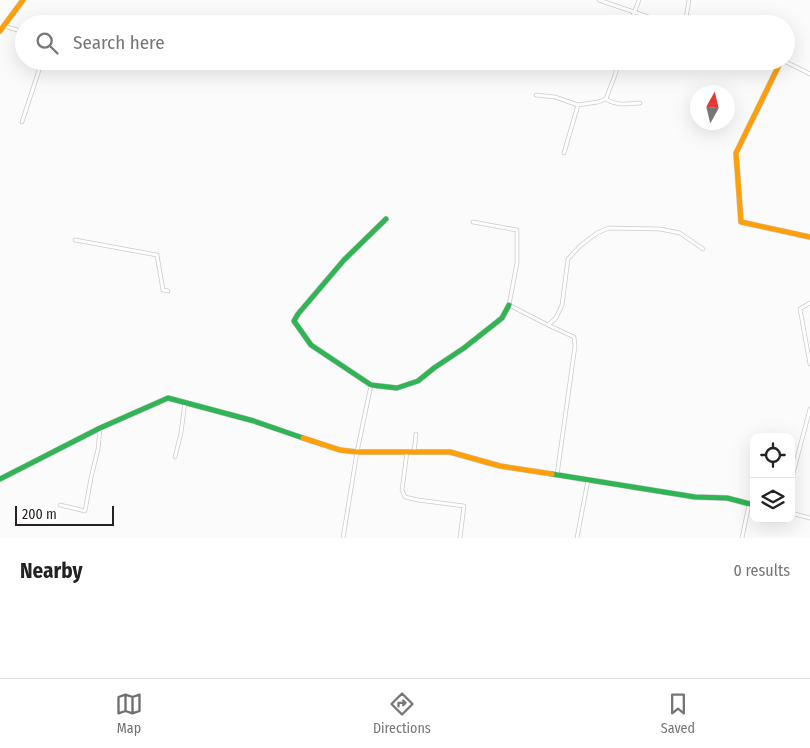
<!DOCTYPE html>
<html lang="en">
<head>
<meta charset="utf-8">
<style>
  :root { --surface:#fff; --page:#f6f6f6; --text:#222; --muted:#767676; --line:#e0e0e0; --accent:#726e6e }
  body { margin:0; font-family:"Fira Sans Condensed",sans-serif; background:var(--page); color:var(--text) }
  .controls { position:absolute; right:15px; bottom:15px; display:grid; overflow:hidden; border-radius:10px; box-shadow:0 5px 20px #0002 }
  .controls button { width:45px; height:45px; display:grid; place-items:center; padding:0; border:0; border-bottom:1px solid var(--line); background:var(--surface); color:var(--text); font:25px sans-serif }
  .compass { position:absolute; left:690px; top:85px; width:45px; height:45px; border-radius:50%; background:var(--surface); box-shadow:0 5px 20px #0002; rotate:8deg }
  .scale { position:absolute; left:15px; bottom:12px; width:99px; box-sizing:border-box; padding-left:5px; border:2px solid #272222; border-top:0; font-size:14px; line-height:18px; white-space:nowrap; color:#272222; -webkit-text-stroke:4px #fff; paint-order:stroke }
  .list { margin:0; padding:0; list-style:none }
  h2 { display:flex; justify-content:space-between; align-items:center; height:65px; margin:0; padding:0 20px; font-size:21px }
  h2 small { font-size:16px; font-weight:400; color:var(--muted) }
  .icon { flex:none; width:28px; height:28px; fill:none; stroke:currentColor; stroke-width:2; stroke-linecap:round; stroke-linejoin:round }
  .map { position:relative; flex:none; width:810px; height:538px; overflow:hidden }
  .search { position:absolute; background:var(--surface); box-shadow:0 5px 20px #0002; left:15px; right:15px; top:15px; height:55px; display:flex; align-items:center; gap:12px; box-sizing:border-box; padding:0 18px; border-radius:28px; color:var(--muted); font-size:19px }
  .sheet { height:140px; background:var(--surface) }
  nav { display:flex; justify-content:space-around; align-items:center; box-sizing:border-box; height:70px; border-top:1px solid var(--line); background:var(--surface); font-size:14px; color:var(--muted) }
  nav a { display:grid; justify-items:center; gap:2px }
  nav .on { color:var(--accent) }
  .map>svg:first-child { display:block }
</style>
</head>
<body>
<div class="map">
<svg width="810" height="538" viewBox="0 0 810 538">
  <rect width="100%" height="100%" fill="#fcfbfb"/>
  <g fill="none" stroke-linecap="round" stroke-linejoin="round">
    <g stroke="#cccaca" stroke-width="4.5">
      <path id="street" d="M 599,0 L 669,24
        M 630,24 L 639,0
        M 685,24 L 689,0
        M 4,26 L 24,32
        M 784,61 L 810,74
        M 678,62 L 678,61
        M 536,95 L 555,97 L 578,105
        M 606,99 C 616,106 629,104 640,103
        M 22,122 L 42,61
        M 564,153 L 578,105 L 598,102 L 606,99 L 615,75 L 619,61
        M 473,222 L 517,230 L 517,263 L 509,305 L 548,325 L 574,337 L 575,346 L 557,475
        M 75,240 L 157,255 L 163,290 L 168,291
        M 810,303 L 800,309 L 810,364
        M 548,325 L 556,318 L 562,305 L 568,259 L 580,246 L 597,233 L 609,228 L 660,229 L 680,233 L 703,249
        M 407,452 L 402,490 L 405,497 L 418,500 L 464,506 L 460,538
        M 414,452 L 416,434
        M 175,457 L 181,433 L 185,402
        M 791,481 L 810,409
        M 60,505 L 85,511 L 91,478 L 98,449 L 100,429
        M 791,513 L 810,518
        M 343,538 L 357,452 L 371,385
        M 577,538 L 588,480
        M 742,538 L 749,504"/>
    </g>
    <g stroke="#cccaca" stroke-width="6">
      <path id="fast" d="M 386,219 L 344,260 L 298,314 L 294,321 L 311,345 L 371,385 L 397,388 L 418,381 L 434,368 L 464,348 L 502,318 L 509,305
        M 552,474 L 695,497 L 727,498 L 754,505
        M 0,479 L 100,428 L 168,398 L 254,421 L 303,438"/>
    </g>
    <g stroke="#cccaca" stroke-width="6">
      <path id="slow" d="M 0,31 L 23,0
        M 781,61 L 736,153 L 741,222 L 810,237
        M 303,438 L 340,450 L 357,452 L 450,452 L 500,466 L 552,474"/>
    </g>
    <use href="#street" stroke="#fffefe" stroke-width="3"/>
    <use href="#fast" stroke="#30b455" stroke-width="5"/>
    <use href="#slow" stroke="#ff9f0a" stroke-width="5"/>
  </g>
</svg>
<div class="controls">
<button><svg class="icon" aria-label="locate" viewBox="0 0 24 24"><circle cx="12" cy="12" r="6"/><path d="M12 2v4M12 18v4M2 12h4M18 12h4"/></svg></button>
<button><svg class="icon" aria-label="layers" viewBox="0 0 24 24"><path d="M12 4l9 5-9 5-9-5zM3 14l9 5 9-5"/></svg></button>
</div>
<svg class="compass" viewBox="-18 -18 36 36"><path d="M0-13l5 13h-10z" fill="#e53935"/><path d="M0 13l5-13h-10z" fill="#767676"/></svg>
<div class="scale">200 m</div>
<div class="search"><svg class="icon" aria-label="search" viewBox="0 0 24 24"><circle cx="10" cy="10" r="6"/><path d="M15 15l6 6"/></svg>Search here</div>
</div>
<section class="sheet">
<h2>Nearby<small>0 results</small></h2>
<ul class="list">
</ul>
</section>
<nav>
<a class="on"><svg class="icon" aria-label="map" viewBox="0 0 24 24"><path d="M3 6l6-2 6 2 6-2v14l-6 2-6-2-6 2zM9 4v14M15 6v14"/></svg>Map</a>
<a><svg class="icon" aria-label="directions" viewBox="0 0 24 24"><path d="M12 3l9 9-9 9-9-9zM9 14v-3h6M13 9l2 2-2 2"/></svg>Directions</a>
<a><svg class="icon" aria-label="saved" viewBox="0 0 24 24"><path d="M7 4h10v16l-5-4-5 4z"/></svg>Saved</a>
</nav>
</body>
</html>
